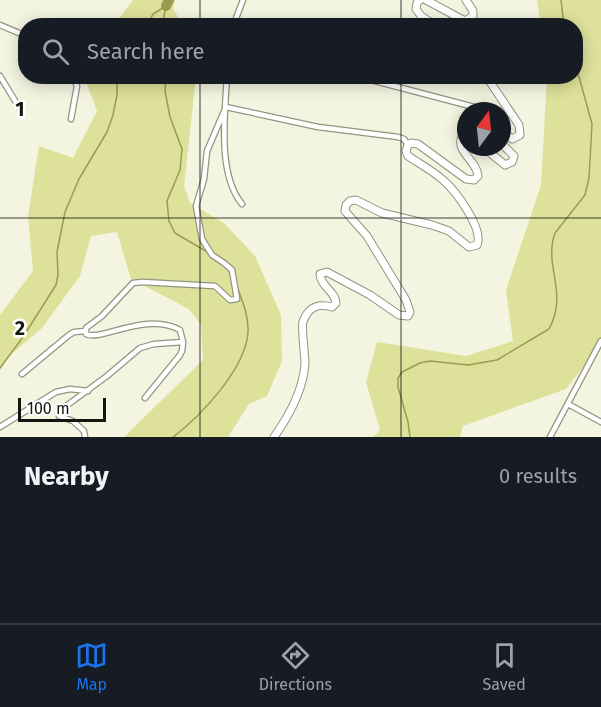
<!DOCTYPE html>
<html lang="en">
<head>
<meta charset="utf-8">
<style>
  :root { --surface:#171b24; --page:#20242c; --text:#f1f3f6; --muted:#9ea1a6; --line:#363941; --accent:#1a73e8 }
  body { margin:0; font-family:"Fira Sans",sans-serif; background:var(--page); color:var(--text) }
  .compass { position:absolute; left:457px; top:102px; width:54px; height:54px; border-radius:50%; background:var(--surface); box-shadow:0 3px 15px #0003; rotate:15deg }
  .scale { position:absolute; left:18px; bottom:15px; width:88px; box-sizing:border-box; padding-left:6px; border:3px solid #14150e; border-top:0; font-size:16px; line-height:21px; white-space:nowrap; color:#14150e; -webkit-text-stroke:4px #fff; paint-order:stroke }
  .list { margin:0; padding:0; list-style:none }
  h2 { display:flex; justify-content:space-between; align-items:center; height:78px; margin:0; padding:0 24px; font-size:26px }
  h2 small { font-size:20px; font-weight:400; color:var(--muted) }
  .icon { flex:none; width:33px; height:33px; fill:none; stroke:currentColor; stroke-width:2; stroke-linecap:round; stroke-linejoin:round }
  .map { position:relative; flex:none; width:601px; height:437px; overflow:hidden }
  .search { position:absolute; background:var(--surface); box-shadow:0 3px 15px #0003; left:18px; right:18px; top:18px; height:66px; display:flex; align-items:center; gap:15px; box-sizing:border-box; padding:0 21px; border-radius:24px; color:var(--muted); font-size:22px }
  .sheet { height:186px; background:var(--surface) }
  nav { display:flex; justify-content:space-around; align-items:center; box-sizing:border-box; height:84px; border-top:2px solid var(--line); background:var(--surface); font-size:16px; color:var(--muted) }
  nav a { display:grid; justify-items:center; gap:3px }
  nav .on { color:var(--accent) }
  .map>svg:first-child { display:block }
</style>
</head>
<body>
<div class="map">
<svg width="601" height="437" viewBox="0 0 601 437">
  <rect width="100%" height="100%" fill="#f3f5e1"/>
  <path fill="#dee199" d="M 133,0 L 175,0 L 173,9 L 183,25 L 114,25 Z
    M 537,0 L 601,0 L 601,344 L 566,389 L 463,426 L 460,437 L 373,437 L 380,430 L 366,382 L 377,342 L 466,356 L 513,341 L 506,290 L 541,185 L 547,77 L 576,76 L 576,26 L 541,25 Z
    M 84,77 L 196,77 L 184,186 L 190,203 L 224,223 L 255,256 L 281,315 L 282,361 L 267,396 L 249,404 L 228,437 L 124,437 L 203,360 L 201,325 L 189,309 L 131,279 L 117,232 L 91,236 L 80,276 L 42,328 L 8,357 L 0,371 L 0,315 L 33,271 L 28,216 L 39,146 L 73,158 L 97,111 Z"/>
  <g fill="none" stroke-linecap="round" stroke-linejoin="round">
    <path stroke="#9a9c52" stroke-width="1.5" d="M 561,0 L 564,26
      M 147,26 L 153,14 L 166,6
      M 162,26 L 166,6
      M 166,76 L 165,91 L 170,117 L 182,149 L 180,170 L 167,201 L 169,221 L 175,233 L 209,253
      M 0,368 L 23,337 L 56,285 L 58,275 L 57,252 L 65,212 L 79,179 L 107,132 L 113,115 L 117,95 L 117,76
      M 173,437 C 201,416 245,369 248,333 C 249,316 242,300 236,284
      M 410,437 L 408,422 L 398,387 L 398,378 L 402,372 L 420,363 L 430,361 L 468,365 L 497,360 L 549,329 C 569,292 543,266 555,233 L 585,195 L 589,178 L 592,124 L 576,66"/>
    <path stroke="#9a9c52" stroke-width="10" d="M 166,6 L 169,0"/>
    <g stroke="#939482" stroke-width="7">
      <path id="street" d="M 0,25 L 26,36
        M 233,26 L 243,0
        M 0,76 L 20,109
        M 227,76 C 225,113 217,174 242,204
        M 356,76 L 474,107 L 483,111
        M 71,119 L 77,86 L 72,76
        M 22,374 L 69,335 L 74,332 L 86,331
        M 145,398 L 180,355 L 182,351 L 183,342
        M 568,404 L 601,422
        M 0,427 L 56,392 L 70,389 L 88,391
        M 85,437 L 84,431 L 73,421 L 59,416 L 62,409 L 107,376 L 140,348 L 154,344 L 183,342 L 180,330 C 146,311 101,342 86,334 L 86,328 L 102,316 L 133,283 L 142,282 L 215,286 L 230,300 L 237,299 L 232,270 L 224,263 L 212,255 L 202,239 L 196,206 L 204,179 L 207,151 L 226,107 L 318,127 L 398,137 L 404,139 L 408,145
        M 550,437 L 601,341"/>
    </g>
    <g stroke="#939482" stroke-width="9">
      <path id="secondary" d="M 420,0 L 417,3 L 416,9 L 421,16 L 436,26
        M 426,0 L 465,21 L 473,16 L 473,11 L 466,0
        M 486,76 L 519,125 L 520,135 L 512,139 L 507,135 L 502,126
        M 483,147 L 505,165 L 512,162 L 514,156 L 502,144
        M 274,437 C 289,416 303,390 305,364 C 305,354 301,327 303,322 C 308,307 317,303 332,307 L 336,303 C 336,292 320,286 320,274 L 327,272 L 370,295 L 399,315 L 408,316 L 410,312 L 406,300 L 367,236 L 345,211 L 346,205 L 350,201 L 356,200 L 382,213 L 432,225 L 449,231 L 469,247 L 477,245 C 484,229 456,191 443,180 C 433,171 420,164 408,156 L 406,151 L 408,145 L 411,143 L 418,144 L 466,179 L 474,180 L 478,176 C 477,160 455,152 462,136 L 466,136"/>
    </g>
    <use href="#street" stroke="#fff" stroke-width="4.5"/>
    <use href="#secondary" stroke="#fff" stroke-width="7"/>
  </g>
  <path fill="none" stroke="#14150e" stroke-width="1.5" stroke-opacity="0.55" d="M 200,0 L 200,26M 401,0 L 401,26M 200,76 L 200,437M 401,76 L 401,437M 0,218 L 601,218"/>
  <g font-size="20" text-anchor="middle" font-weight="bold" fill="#14150e" stroke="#fff" stroke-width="5" stroke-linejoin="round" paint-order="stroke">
    <text x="20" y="116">1</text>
    <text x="20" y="335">2</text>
  </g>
</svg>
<svg class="compass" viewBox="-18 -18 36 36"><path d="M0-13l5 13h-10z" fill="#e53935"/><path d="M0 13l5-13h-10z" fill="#9ea1a6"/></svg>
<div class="scale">100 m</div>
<div class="search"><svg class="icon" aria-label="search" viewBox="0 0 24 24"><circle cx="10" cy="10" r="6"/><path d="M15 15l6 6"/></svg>Search here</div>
</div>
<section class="sheet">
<h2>Nearby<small>0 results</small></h2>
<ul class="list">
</ul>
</section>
<nav>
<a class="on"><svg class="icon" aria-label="map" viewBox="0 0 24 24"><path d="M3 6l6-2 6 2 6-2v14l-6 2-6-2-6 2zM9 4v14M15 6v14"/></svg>Map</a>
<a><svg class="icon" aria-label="directions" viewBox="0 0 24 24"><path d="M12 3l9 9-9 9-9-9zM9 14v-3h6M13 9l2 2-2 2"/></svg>Directions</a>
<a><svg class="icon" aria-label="saved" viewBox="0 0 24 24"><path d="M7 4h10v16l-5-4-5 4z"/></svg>Saved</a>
</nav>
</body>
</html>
